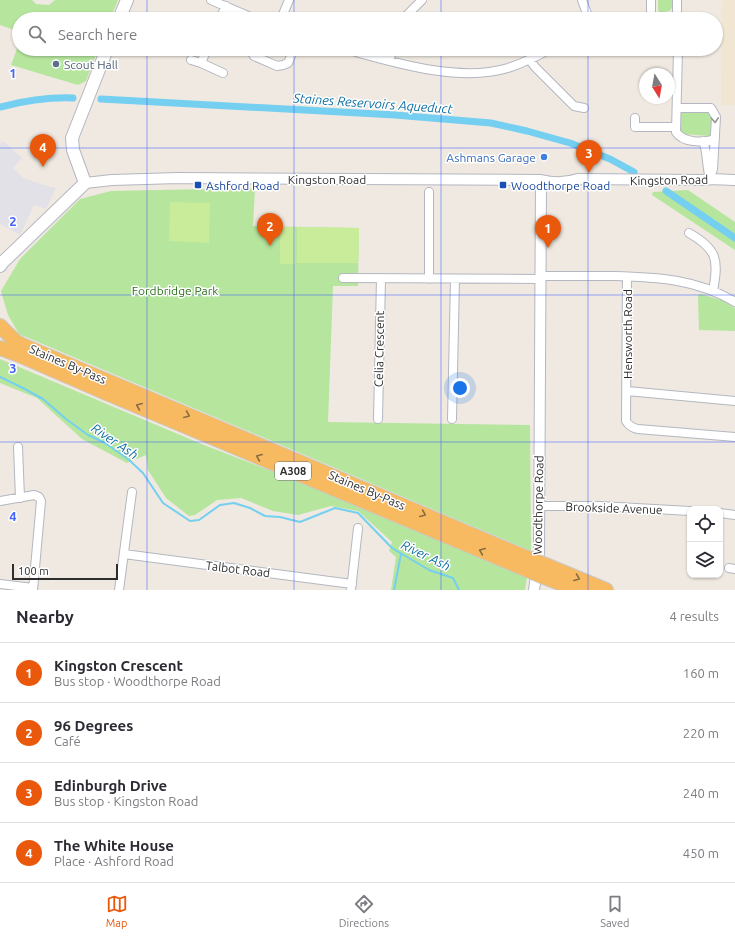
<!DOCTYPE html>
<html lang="en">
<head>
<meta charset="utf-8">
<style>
  :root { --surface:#fff; --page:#f7f7f7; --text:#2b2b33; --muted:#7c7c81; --line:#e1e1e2; --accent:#ea580c }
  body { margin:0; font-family:Ubuntu,sans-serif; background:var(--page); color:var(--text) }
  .controls { position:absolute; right:12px; bottom:12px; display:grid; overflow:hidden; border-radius:8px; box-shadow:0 1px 3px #0004 }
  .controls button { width:36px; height:36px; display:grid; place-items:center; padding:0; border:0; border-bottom:1px solid var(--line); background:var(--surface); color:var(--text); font:20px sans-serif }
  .compass { position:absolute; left:639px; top:68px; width:36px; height:36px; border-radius:50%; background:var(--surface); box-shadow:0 1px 3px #0004; rotate:169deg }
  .scale { position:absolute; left:12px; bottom:10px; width:106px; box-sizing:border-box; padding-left:4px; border:2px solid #2e2e2e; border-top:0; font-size:11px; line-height:14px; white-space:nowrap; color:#2e2e2e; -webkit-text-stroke:3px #fff; paint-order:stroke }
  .you { position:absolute; left:460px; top:388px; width:14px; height:14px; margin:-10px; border:3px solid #fff; border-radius:50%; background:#1a73e8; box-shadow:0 0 0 6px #1a73e833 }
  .badge { display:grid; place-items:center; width:26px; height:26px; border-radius:50%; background:var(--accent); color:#fff; font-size:13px; font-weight:700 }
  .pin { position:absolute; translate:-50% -33px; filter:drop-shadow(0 1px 2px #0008) }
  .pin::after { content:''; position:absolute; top:21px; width:14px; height:12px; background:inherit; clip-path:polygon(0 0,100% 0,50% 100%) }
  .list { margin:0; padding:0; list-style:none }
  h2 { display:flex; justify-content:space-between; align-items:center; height:52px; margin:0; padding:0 16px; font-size:17px }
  h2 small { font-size:13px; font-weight:400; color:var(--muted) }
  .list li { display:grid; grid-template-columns:26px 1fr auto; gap:12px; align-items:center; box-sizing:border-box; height:60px; padding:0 16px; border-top:1px solid var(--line) }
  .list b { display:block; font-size:15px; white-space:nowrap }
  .list p { margin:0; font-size:13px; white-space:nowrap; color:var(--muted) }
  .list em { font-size:13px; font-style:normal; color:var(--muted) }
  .icon { flex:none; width:22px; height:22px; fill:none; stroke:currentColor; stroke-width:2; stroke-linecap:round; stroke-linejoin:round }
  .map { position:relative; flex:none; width:735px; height:590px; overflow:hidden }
  .search { position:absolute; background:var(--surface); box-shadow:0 1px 3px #0004; left:12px; right:12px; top:12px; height:44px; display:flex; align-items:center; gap:10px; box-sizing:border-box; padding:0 14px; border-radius:22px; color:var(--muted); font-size:15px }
  .sheet { height:292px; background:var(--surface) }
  nav { display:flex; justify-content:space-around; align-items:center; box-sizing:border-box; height:56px; border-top:1px solid var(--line); background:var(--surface); font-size:11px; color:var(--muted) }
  nav a { display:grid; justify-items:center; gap:2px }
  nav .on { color:var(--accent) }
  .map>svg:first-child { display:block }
</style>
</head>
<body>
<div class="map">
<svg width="735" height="590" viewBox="0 0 735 590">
  <rect width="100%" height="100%" fill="#efe9e1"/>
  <path fill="#e3e1e8" d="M 3,141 L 22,158 L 13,168 L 22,177 L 40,184 L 56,188 L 46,209 L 34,205 L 20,235 L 0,224 L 0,145 Z"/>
  <path fill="#f0e6d1" d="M 722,0 L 735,0 L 735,105 L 721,105 Z"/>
  <path fill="#b6e59e" d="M 0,0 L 32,0 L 36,4 L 49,5 L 55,0 L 118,0 L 110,19 L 19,19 L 19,29 L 18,28 L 17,31 L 0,25 Z
    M 658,0 L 673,0 C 673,11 670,12 659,12 L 658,9 Z
    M 19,43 L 19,49 L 98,49 L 86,81 L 78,85 L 11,65 Z
    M 708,110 L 712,112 L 712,132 L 709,136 L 683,134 L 680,132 L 680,114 L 684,111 Z
    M 255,188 L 253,226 L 359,228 L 358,286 L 333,286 L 328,422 L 530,425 L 531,551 L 19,334 L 8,315 L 1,291 L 20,259 L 80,199 L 111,191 Z
    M 688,190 L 735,222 L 735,250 L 652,195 L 653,192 Z
    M 701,294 L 721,300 L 735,308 L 735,331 L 699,330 L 698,295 Z
    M 0,359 L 204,445 L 360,505 L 527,577 L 525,590 L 391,590 L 396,557 L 389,551 L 392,542 L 358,511 L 331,506 L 298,515 L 273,511 L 241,498 L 217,500 L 195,515 L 189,516 L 166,498 L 148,470 L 146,455 L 127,463 L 82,439 L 37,398 L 0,383 Z"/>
  <path fill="#c9ec9a" d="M 170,202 L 210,203 L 209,243 L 169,241 Z
    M 280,227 L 295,227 L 295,264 L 280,264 Z
    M 297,227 L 359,228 L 358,263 L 297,263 Z"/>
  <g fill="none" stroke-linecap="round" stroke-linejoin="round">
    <path stroke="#75cff0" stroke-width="2" d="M 0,377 L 23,388 L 43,399 L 66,419 L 88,435 L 105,443 L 128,459 L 143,473 L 163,503 L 190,521 L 199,520 L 220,505 L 234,503 L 250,508 L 265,516 L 280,517 L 300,522 L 335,508 L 358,513 L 392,548 L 429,570 L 453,578 L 459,590
      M 394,590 L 401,554"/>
    <path stroke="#75cff0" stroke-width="7" d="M 101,99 L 395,115 L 491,123 L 527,131 L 570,143 L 610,159 L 634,172
      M 0,107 C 24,101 48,97 73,98
      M 666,191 L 735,238"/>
    <g stroke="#b4b7c1" stroke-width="10">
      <path id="minor" d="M 211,0 L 255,19
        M 582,0 L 589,19
        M 651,0 L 651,18
        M 220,19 L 226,6
        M 281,19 L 289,0
        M 403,19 L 422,0
        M 622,19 L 677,18
        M 677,19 L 677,0
        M 207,49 L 201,63 L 223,73
        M 250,49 L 254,56 L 277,66 L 283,65 L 288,63 L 294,49
        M 345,49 C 393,62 458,83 508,68 C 523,63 536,57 550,49
        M 678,49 L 676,132 C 683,143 703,143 715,139
        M 191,60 L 201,63
        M 530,60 L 535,67 L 574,106 L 584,108
        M 389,61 L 393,49
        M 677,108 L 711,108 L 716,117 L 713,169 L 710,178
        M 635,118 L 635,127 L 676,127
        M 703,141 C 708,153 706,166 710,178
        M 689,233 C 717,249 719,259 713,291
        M 540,276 C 565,276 589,276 614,276 C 656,277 697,279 735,302
        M 627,277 L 626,421 C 629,426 632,428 638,429 L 735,437
        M 343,278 L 541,279
        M 429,279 L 429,192
        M 627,391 L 735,401
        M 378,419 L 381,278
        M 452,419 L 455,279
        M 18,447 L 20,498
        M 0,501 L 34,495 L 39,497 L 41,501 L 33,590
        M 539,506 L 600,506 L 690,511
        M 720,513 L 735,515
        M 124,554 L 352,584
        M 729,568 L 735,569
        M 0,584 L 33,588
        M 119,590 L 132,492
        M 351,590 L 358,528"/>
    </g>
    <g stroke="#b4b7c1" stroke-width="12">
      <path id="tertiary" d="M 85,183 L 112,180 L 178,178 L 541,180 C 553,183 566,183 578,179 L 702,180 C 712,178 724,180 735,180
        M 534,590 L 539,553 L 541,180"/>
    </g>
    <g stroke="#b4b7c1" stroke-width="14">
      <path id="secondary" d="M 119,19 L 127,0
        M 0,266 L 2,263 L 85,183 L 73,150 L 72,138 L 107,49"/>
    </g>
    <g stroke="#c9c9c9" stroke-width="16">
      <path id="trunk" d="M 0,326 L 15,341 L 22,345 L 520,555
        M 0,348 L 19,355 L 104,392 L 518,566
        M 548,566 L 606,590
        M 544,577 L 578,590"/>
    </g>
    <use href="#minor" stroke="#fff" stroke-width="8"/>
    <use href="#tertiary" stroke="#fff" stroke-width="10"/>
    <use href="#secondary" stroke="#fff" stroke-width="12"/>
    <use href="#trunk" stroke="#f8ba60" stroke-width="14"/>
    <g stroke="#c9c9c9" stroke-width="16" stroke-linecap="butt">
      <path id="trunk-bridge" d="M 520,555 L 548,566
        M 518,566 L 544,577"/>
    </g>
    <use href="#trunk-bridge" stroke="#f8ba60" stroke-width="14"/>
  </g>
  <defs><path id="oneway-chevron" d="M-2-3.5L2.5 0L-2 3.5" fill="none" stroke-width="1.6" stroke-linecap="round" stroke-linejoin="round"/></defs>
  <use stroke="#969696" href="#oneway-chevron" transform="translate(715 120) rotate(87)"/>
  <g stroke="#896d44">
    <use href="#oneway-chevron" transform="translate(139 406) rotate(-157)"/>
    <use href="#oneway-chevron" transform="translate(187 415) rotate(23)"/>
    <use href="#oneway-chevron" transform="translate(259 457) rotate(-157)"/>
    <use href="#oneway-chevron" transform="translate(423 514) rotate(23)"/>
    <use href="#oneway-chevron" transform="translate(482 551) rotate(-157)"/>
    <use href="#oneway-chevron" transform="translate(577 578) rotate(22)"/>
  </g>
  <path fill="none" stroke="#4264fb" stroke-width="1" stroke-opacity="0.55" d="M 147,0 L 147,19M 294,0 L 294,19M 441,0 L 441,19M 588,0 L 588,19M 147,49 L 147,590M 294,49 L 294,590M 441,49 L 441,590M 588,49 L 588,590M 0,148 L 735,148M 0,295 L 735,295M 0,442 L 735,442"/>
  <circle fill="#5c6f8a" stroke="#fff" stroke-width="1.5" cx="56" cy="64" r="4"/>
  <circle fill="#3f7fe0" stroke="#fff" stroke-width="1.5" cx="544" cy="157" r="4"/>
  <g fill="#1a4fb4" stroke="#fff" stroke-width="1.5">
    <rect x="194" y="181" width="8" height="8" rx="2"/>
    <rect x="499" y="181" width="8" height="8" rx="2"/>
  </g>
  <g text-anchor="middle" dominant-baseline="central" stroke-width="3" stroke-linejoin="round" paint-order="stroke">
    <rect fill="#fff" stroke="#6d6d6d" stroke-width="1" x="275" y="462" width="36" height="18" rx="3"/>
    <g font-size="11" font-weight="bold" fill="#2e2e2e">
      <text x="293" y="471">A308</text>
    </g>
    <g font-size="12" fill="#4e5e75" stroke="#fff" text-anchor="start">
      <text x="64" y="64">Scout Hall</text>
    </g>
    <g font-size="12" fill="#366cbe" stroke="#fff" text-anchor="end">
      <text x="536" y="157">Ashmans Garage</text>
    </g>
    <g font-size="12" fill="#2e2e2e" stroke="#fff">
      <text x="327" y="179">Kingston Road</text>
      <text transform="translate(669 180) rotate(-1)">Kingston Road</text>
      <text transform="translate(627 334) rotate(-90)">Hensworth Road</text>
      <text transform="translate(379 349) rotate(-89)">Celia Crescent</text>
      <text transform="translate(68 364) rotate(23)">Staines By-Pass</text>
      <text transform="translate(367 490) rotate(23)">Staines By-Pass</text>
      <text transform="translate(538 505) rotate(-89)">Woodthorpe Road</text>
      <text transform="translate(614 508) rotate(2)">Brookside Avenue</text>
      <text transform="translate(238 569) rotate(7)">Talbot Road</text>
    </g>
    <g font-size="12" fill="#164399" stroke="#fff" text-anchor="start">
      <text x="206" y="185">Ashford Road</text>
      <text x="511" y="185">Woodthorpe Road</text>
    </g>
    <g font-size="12" fill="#2c6e1b" stroke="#fff">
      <text x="175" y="290">Fordbridge Park</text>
    </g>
    <g font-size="13" font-style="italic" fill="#0d6fa3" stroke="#fff">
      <text transform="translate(373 103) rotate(4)">Staines Reservoirs Aqueduct</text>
      <text transform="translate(115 441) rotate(34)">River Ash</text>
      <text transform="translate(426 555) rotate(26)">River Ash</text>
    </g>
  </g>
  <g font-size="13" text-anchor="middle" font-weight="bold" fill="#4264fb" stroke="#fff" stroke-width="3" stroke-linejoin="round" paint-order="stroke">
    <text x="13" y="78">1</text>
    <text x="13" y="226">2</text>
    <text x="13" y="373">3</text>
    <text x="13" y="521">4</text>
  </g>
</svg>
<div class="controls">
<button><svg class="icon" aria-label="locate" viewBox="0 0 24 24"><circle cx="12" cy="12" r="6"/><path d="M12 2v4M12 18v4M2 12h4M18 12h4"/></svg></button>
<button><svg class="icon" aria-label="layers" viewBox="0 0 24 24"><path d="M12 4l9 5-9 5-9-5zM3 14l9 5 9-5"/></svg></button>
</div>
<svg class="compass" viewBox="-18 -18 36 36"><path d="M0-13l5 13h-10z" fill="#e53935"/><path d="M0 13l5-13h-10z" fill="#7c7c81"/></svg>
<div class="scale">100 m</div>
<div class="you"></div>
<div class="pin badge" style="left:548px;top:248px">1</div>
<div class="pin badge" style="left:270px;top:246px">2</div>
<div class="pin badge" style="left:589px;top:173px">3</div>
<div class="pin badge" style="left:43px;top:167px">4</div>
<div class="search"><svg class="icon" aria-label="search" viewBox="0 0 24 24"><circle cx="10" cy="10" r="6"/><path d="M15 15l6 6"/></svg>Search here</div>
</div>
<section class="sheet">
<h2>Nearby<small>4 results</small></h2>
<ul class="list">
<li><span class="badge">1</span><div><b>Kingston Crescent</b><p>Bus stop · Woodthorpe Road</p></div><em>160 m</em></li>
<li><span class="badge">2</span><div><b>96 Degrees</b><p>Café</p></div><em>220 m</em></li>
<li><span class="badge">3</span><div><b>Edinburgh Drive</b><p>Bus stop · Kingston Road</p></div><em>240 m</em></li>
<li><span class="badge">4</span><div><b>The White House</b><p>Place · Ashford Road</p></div><em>450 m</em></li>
</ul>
</section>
<nav>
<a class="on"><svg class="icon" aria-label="map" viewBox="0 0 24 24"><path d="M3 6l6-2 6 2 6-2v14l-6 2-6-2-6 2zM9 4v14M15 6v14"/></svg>Map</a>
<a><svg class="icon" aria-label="directions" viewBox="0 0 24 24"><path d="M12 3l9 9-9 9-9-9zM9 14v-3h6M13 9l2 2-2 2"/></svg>Directions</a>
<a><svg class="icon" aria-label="saved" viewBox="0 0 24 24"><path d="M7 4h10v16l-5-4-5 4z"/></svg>Saved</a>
</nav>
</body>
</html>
